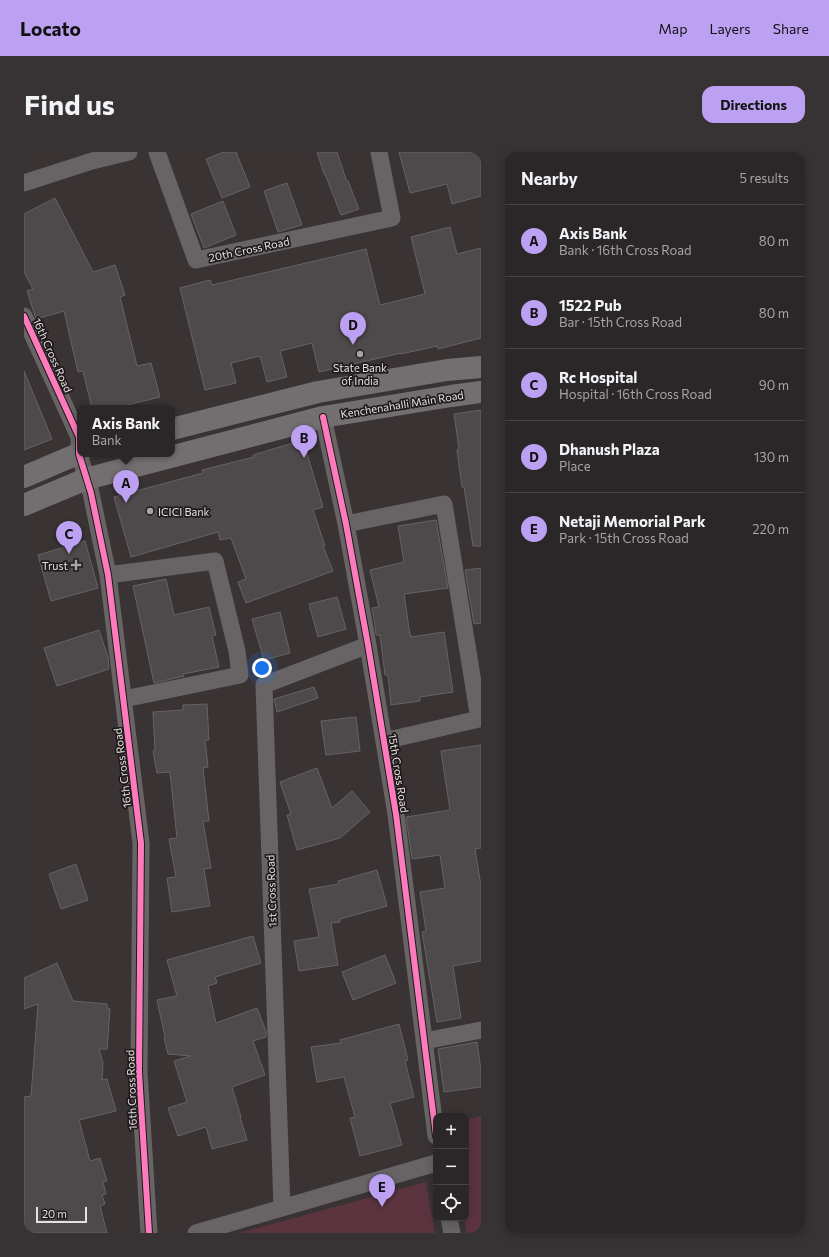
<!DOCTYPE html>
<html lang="en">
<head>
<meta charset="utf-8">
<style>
  :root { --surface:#2b2627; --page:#373233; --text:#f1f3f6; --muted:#a6a5a7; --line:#474344; --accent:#bca0f2 }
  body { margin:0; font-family:Commissioner,sans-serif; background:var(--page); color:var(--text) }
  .controls { position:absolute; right:12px; bottom:12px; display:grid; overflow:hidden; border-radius:8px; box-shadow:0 2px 10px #0003 }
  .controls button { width:36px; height:36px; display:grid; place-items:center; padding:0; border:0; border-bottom:1px solid var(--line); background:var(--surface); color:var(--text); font:20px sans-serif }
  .scale { position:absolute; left:12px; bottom:10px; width:51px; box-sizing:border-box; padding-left:4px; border:2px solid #e7dfe1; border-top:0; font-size:11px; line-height:14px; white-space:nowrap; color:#e7dfe1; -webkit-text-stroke:3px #1f1a1b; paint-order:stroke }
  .you { position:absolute; left:238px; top:516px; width:14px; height:14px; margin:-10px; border:3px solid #fff; border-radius:50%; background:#1a73e8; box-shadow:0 0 0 6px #1a73e833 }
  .badge { display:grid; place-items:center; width:26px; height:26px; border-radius:50%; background:var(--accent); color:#111; font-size:13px; font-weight:700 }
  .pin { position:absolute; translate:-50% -33px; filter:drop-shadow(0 1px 2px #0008) }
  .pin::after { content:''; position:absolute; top:21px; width:14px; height:12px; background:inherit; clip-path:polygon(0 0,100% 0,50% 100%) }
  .popup { position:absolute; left:53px; top:253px; width:98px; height:52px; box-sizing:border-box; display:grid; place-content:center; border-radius:8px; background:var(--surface); filter:drop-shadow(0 1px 3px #0005); font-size:13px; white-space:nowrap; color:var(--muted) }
  .popup b { font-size:15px; color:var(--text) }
  .popup::after { content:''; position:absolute; left:50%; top:100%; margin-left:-8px; border:8px solid transparent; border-top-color:var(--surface) }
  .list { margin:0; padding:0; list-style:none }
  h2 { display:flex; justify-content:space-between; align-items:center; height:52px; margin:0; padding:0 16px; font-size:17px }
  h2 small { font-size:13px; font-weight:400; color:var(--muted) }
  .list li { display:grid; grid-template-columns:26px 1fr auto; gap:12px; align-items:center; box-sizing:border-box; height:72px; padding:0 16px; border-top:1px solid var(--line) }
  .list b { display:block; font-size:15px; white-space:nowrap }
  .list p { margin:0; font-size:13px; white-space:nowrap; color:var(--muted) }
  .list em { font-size:13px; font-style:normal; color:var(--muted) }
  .icon { flex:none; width:22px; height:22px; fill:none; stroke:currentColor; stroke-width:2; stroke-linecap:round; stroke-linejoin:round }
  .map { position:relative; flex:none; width:457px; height:1081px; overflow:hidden; border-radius:12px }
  header { display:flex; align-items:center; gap:24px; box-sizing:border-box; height:56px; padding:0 20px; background:var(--accent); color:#111 }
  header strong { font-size:19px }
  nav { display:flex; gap:22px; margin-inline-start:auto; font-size:14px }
  .intro { display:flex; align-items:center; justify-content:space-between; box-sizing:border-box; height:96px; padding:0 24px }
  h1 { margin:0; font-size:28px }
  .button { padding:10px 18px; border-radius:12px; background:var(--accent); color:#111; font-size:14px; font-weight:700 }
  main { display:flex; gap:24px; padding:0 24px }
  aside { flex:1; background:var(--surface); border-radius:12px; box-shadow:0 2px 10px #0003 }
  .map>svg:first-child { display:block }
</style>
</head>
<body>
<header>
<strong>Locato</strong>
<nav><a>Map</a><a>Layers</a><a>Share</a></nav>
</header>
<div class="intro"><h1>Find us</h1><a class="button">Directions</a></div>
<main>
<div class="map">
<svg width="457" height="1081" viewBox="0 0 457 1081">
  <rect width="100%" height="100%" fill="#393334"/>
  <path fill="#5b343f" d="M 457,964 L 457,1081 L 443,1081 L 440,1066 L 442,1066 L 442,968 Z
    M 402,1030 L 411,1081 L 215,1081 Z"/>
  <path fill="#4e494a" stroke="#676263" d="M 200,0 L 212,0 L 226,35 L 198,46 L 182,7 Z
    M 293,0 L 313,0 L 323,30 L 324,29 L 335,57 L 317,63 L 301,22 L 300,22 Z
    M 375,0 L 457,0 L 457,44 L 428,52 L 423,32 L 386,41 Z
    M 263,31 L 278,73 L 254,80 L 240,39 Z
    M 31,46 L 69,120 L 91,113 L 101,143 L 96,145 L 113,214 L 127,211 L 136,245 L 90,256 L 68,256 L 59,219 L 54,220 L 40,159 L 12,167 L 3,139 L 9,137 L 0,120 L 0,62 Z
    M 199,49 L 212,83 L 180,96 L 167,62 Z
    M 426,75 L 433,102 L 457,96 L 457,186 L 414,197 L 413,194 L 377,202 L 377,201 L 295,220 L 288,191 L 256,199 L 263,225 L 243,230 L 236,204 L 207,211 L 212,231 L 181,238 L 156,136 L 186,128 L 188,133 L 342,97 L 356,153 L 401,142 L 387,85 Z
    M 0,219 L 28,287 L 0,298 Z
    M 457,258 L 457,394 L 449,394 L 440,335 L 438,335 L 433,298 L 435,297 L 430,262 Z
    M 279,288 L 299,355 L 289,358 L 301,394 L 299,394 L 309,419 L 222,451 L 214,430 L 222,427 L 207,386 L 196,388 L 194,380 L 107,405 L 90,345 L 179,321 L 178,318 L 230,305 L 229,303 Z
    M 412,368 L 424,436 L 380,442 L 386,483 L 387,483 L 387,485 L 420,480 L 429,540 L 396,545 L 396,549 L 367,553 L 364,523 L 361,523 L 356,483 L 352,483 L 351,473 L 348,456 L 355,455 L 346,418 L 380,410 L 374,374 Z
    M 61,389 L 74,436 L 27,449 L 14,403 Z
    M 457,416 L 457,471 L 450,472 L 441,418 Z
    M 142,427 L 150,463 L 185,455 L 192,483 L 188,484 L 195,515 L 159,522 L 160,524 L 130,531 L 109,434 Z
    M 313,445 L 322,477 L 294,485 L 285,452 Z
    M 256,460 L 266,501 L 240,508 L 228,467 Z
    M 75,478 L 84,505 L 85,517 L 33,534 L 20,496 Z
    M 290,535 L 294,546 L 253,560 L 250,547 Z
    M 183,552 L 185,588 L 181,588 L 184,615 L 179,616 L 185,669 L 179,669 L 187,716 L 180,717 L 186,754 L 148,760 L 143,726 L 152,725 L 145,687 L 153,686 L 146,620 L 133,621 L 129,599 L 131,598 L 129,560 L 159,558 L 159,553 Z
    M 332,565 L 336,599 L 302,603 L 297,569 Z
    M 457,593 L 457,696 L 451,697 L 457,734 L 457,809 L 429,814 L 437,866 L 413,870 L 398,780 L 402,779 L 396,740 L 421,736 L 416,703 L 388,707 L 382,665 L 426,658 L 417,599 Z
    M 293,616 L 308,656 L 328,639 L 346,660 L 316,686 L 273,698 L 263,663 L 267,662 L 256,630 Z
    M 52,712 L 64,748 L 37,757 L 25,722 Z
    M 353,718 L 363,754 L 316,767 L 316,770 L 307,771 L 314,813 L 275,819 L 270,789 L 295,785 L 285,737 L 315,732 L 314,729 Z
    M 229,784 L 237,811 L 191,825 L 193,831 L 184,834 L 192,871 L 233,856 L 242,879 L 242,885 L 229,889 L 241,923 L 208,935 L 217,965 L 216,965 L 223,988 L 188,997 L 182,975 L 154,984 L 144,956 L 163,950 L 150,909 L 167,904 L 144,902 L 140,886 L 141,885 L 133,848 L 153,844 L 143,808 Z
    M 361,803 L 372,831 L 329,848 L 318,820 Z
    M 33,811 L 49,849 L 83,852 L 83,856 L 86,857 L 83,897 L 75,897 L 79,911 L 78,928 L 83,927 L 92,959 L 55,968 L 66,1009 L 76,1006 L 83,1029 L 79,1030 L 82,1042 L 78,1043 L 81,1052 L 76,1054 L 83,1081 L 0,1081 L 0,945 L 7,944 L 14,852 L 0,857 L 0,826 Z
    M 375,872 L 384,908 L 381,909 L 390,945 L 366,951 L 378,993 L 336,1004 L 326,966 L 331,965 L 320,925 L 293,930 L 287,895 L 317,891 L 316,888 Z
    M 453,890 L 457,918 L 457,935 L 420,940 L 414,897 Z"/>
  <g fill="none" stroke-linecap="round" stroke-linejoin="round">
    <path stroke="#686465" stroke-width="17" d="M 133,0 L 172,108 L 368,66 L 355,0
      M 0,31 L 68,9 L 105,0
      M 0,164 L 55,285 L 55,302 L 67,341 L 84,423 L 117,691 L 115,920 L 125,1081
      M 299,265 L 322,372 L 344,493 L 372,662 L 412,984
      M 322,372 L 420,352 L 455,567 L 360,589
      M 84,423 L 191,409 L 213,499 L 216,523 L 100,547
      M 400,889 L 457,878
      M 258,1056 L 240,533 L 344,493
      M 425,1066 L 428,1081
      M 172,1081 L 412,1011"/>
    <path stroke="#736f70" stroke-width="22" d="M 148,277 L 294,240 L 423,218 L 457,215
      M 0,325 L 56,301
      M 0,353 L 62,327 L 299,265 L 427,244 L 457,240"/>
    <g stroke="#1f1a1b" stroke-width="8">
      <path id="cycleway" d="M 0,164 L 55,285 L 55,302 L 67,341 L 84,423 L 117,691 L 115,920 L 125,1081
        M 299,265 L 322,372 L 344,493 L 372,662 L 412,984"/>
    </g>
    <use href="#cycleway" stroke="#fd7abc" stroke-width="6"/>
  </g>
  <g fill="#aaa3a4" stroke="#1f1a1b" stroke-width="1.5">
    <circle cx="336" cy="202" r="4"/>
    <circle cx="126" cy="359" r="4"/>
    <path d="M50 407h4v4h4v4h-4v4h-4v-4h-4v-4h4z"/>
  </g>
  <g text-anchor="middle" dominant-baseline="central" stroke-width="3.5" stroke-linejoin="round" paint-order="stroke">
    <g font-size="11" fill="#e7dfe1" stroke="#1f1a1b">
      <text transform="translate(225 97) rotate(-12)">20th Cross Road</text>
      <text transform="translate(29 203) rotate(66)">16th Cross Road</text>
      <text transform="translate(378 252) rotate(-9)">Kenchenahalli Main Road</text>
      <text transform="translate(98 616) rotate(-97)">16th Cross Road</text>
      <text transform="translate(375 621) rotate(81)">15th Cross Road</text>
      <text transform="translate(247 739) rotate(-92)">1st Cross Road</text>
      <text transform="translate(107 938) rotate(-92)">16th Cross Road</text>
    </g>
    <g font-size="11" fill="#e7dfe1" stroke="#1f1a1b">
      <text x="336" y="215">State Bank<tspan x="336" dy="13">of India</tspan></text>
      <text x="134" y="359" text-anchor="start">ICICI Bank</text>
      <text x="44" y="413" text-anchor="end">Trust</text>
    </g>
  </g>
</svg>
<div class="controls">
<button>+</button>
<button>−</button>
<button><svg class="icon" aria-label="locate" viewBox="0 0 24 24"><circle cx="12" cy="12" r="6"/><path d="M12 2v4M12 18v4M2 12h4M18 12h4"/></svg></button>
</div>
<div class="scale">20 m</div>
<div class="you"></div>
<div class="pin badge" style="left:102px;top:351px">A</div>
<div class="popup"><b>Axis Bank</b>Bank</div>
<div class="pin badge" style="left:280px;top:306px">B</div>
<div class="pin badge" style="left:45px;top:402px">C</div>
<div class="pin badge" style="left:329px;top:193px">D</div>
<div class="pin badge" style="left:358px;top:1055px">E</div>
</div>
<aside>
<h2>Nearby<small>5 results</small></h2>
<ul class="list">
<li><span class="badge">A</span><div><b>Axis Bank</b><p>Bank · 16th Cross Road</p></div><em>80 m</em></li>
<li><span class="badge">B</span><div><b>1522 Pub</b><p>Bar · 15th Cross Road</p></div><em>80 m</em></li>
<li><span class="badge">C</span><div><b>Rc Hospital</b><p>Hospital · 16th Cross Road</p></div><em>90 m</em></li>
<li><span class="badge">D</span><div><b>Dhanush Plaza</b><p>Place</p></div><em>130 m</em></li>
<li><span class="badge">E</span><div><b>Netaji Memorial Park</b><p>Park · 15th Cross Road</p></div><em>220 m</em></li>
</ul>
</aside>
</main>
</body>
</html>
